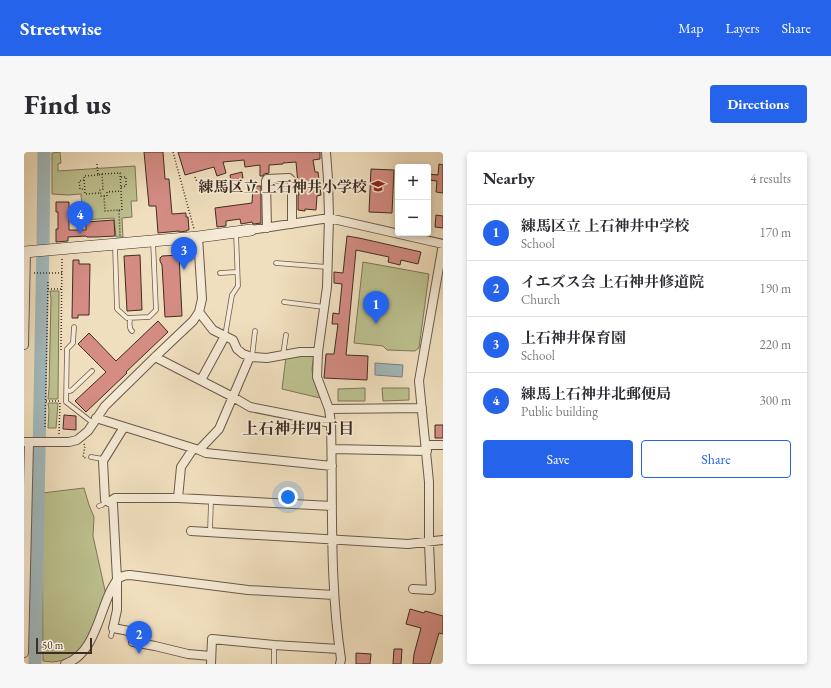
<!DOCTYPE html>
<html lang="en">
<head>
<meta charset="utf-8">
<style>
  :root { --surface:#fff; --page:#f7f7f7; --text:#2b2b33; --muted:#7c7c81; --line:#e1e1e2; --accent:#2563eb }
  body { margin:0; font-family:"EB Garamond","Noto Serif JP",serif; background:var(--page); color:var(--text) }
  .controls { position:absolute; right:12px; top:12px; display:grid; overflow:hidden; border-radius:4px; box-shadow:0 2px 6px #0003 }
  .controls button { width:36px; height:36px; display:grid; place-items:center; padding:0; border:0; border-bottom:1px solid var(--line); background:var(--surface); color:var(--text); font:20px sans-serif }
  .scale { position:absolute; left:12px; bottom:10px; width:56px; box-sizing:border-box; padding-left:4px; border:2px solid #3f2c25; border-top:0; font-size:11px; line-height:14px; white-space:nowrap; color:#3f2c25; -webkit-text-stroke:3px #f5ead5; paint-order:stroke }
  .you { position:absolute; left:264px; top:345px; width:14px; height:14px; margin:-10px; border:3px solid #fff; border-radius:50%; background:#1a73e8; box-shadow:0 0 0 6px #1a73e833 }
  .badge { display:grid; place-items:center; width:26px; height:26px; border-radius:50%; background:var(--accent); color:#fff; font-size:13px; font-weight:700 }
  .pin { position:absolute; translate:-50% -33px; filter:drop-shadow(0 1px 2px #0008) }
  .pin::after { content:''; position:absolute; top:21px; width:14px; height:12px; background:inherit; clip-path:polygon(0 0,100% 0,50% 100%) }
  .list { margin:0; padding:0; list-style:none }
  h2 { display:flex; justify-content:space-between; align-items:center; height:52px; margin:0; padding:0 16px; font-size:17px }
  h2 small { font-size:13px; font-weight:400; color:var(--muted) }
  .list li { display:grid; grid-template-columns:26px 1fr auto; gap:12px; align-items:center; box-sizing:border-box; height:56px; padding:0 16px; border-top:1px solid var(--line) }
  .list b { display:block; font-size:15px; white-space:nowrap }
  .list p { margin:0; font-size:13px; white-space:nowrap; color:var(--muted) }
  .list em { font-size:13px; font-style:normal; color:var(--muted) }
  .actions { display:flex; gap:8px; padding:12px 16px }
  .actions a { flex:1; padding:9px 0; border:1px solid var(--accent); border-radius:4px; text-align:center; font-size:14px; color:var(--accent) }
  .actions .main { background:var(--accent); color:#fff }
  .map { position:relative; flex:none; width:419px; height:512px; overflow:hidden; border-radius:4px }
  header { display:flex; align-items:center; gap:24px; box-sizing:border-box; height:56px; padding:0 20px; background:var(--accent); color:#fff }
  header strong { font-size:19px }
  nav { display:flex; gap:22px; margin-inline-start:auto; font-size:14px }
  .intro { display:flex; align-items:center; justify-content:space-between; box-sizing:border-box; height:96px; padding:0 24px }
  h1 { margin:0; font-size:28px }
  .button { padding:10px 18px; border-radius:4px; background:var(--accent); color:#fff; font-size:14px; font-weight:700 }
  main { display:flex; gap:24px; padding:0 24px }
  aside { flex:1; background:var(--surface); border-radius:4px; box-shadow:0 2px 6px #0003 }
  .map>svg:first-child { display:block }
</style>
</head>
<body>
<header>
<strong>Streetwise</strong>
<nav><a>Map</a><a>Layers</a><a>Share</a></nav>
</header>
<div class="intro"><h1>Find us</h1><a class="button">Directions</a></div>
<main>
<div class="map">
<svg width="419" height="512" viewBox="0 0 419 512">
  <rect width="100%" height="100%" fill="#f0dfbe"/>
  <filter id="stains"><feTurbulence type="fractalNoise" baseFrequency=".005" numOctaves="4"/><feColorMatrix values="0 0 0 0 .2 0 0 0 0 .09 0 0 0 0 .02 0 0 0 .5 -.17"/></filter>
  <radialGradient id="worn" r=".72"><stop offset=".6" stop-color="#630" stop-opacity="0"/><stop offset="1" stop-color="#630" stop-opacity=".3"/></radialGradient>
  <path fill="#bcc18f" stroke="#7e765a" d="M 36,0 L 37,11 L 34,12 L 34,19 L 111,14 L 113,49 L 107,49 L 108,65 L 98,66 L 99,85 L 92,85 L 90,66 L 59,68 L 57,42 L 44,43 L 28,42 L 28,1 Z
    M 339,110 L 405,122 L 395,196 L 391,199 L 363,198 L 359,194 L 330,191 Z
    M 26,139 L 35,139 L 34,247 L 24,247 L 25,236 L 27,147 Z
    M 290,203 L 288,217 L 289,226 L 296,246 L 258,237 L 262,205 Z
    M 341,236 L 341,249 L 314,249 L 314,237 Z
    M 358,236 L 385,236 L 385,248 L 359,249 Z
    M 24,251 L 34,251 L 32,276 L 24,276 L 25,258 Z
    M 60,336 L 65,353 L 70,365 L 69,384 L 82,443 L 62,488 L 57,496 L 52,501 L 41,508 L 29,510 L 19,509 L 18,341 Z"/>
  <path fill="#a1b9bd" stroke="#7a8180" d="M 351,211 L 379,213 L 378,225 L 351,223 Z"/>
  <g fill="none" stroke-linecap="round" stroke-linejoin="round">
    <path stroke="#a1b9bd" stroke-width="13" d="M 11,512 L 19,90 L 20,0"/>
  </g>
  <path fill="#d48c83" stroke="#3f2c25" d="M 120,0 L 139,0 L 141,27 L 145,27 L 148,62 L 162,61 L 162,65 L 164,65 L 165,78 L 163,78 L 163,79 L 155,80 L 155,79 L 134,81 L 132,54 L 125,54 Z
    M 154,0 L 296,0 L 296,7 L 289,8 L 291,20 L 294,20 L 297,43 L 293,44 L 292,58 L 281,57 L 281,59 L 274,58 L 274,43 L 275,43 L 272,10 L 259,11 L 259,12 L 245,13 L 245,21 L 240,22 L 239,24 L 236,24 L 236,13 L 221,15 L 220,8 L 199,10 L 202,21 L 193,24 L 190,15 L 161,23 Z
    M 415,12 L 419,13 L 419,41 L 412,40 L 413,29 L 404,28 L 404,22 L 414,23 Z
    M 347,17 L 370,18 L 368,61 L 345,60 Z
    M 218,20 L 219,26 L 207,29 L 206,23 Z
    M 229,34 L 237,34 L 237,71 L 230,72 L 228,71 L 228,70 L 217,72 L 216,67 L 202,69 L 202,74 L 193,75 L 191,56 L 228,51 Z
    M 32,50 L 45,50 L 45,78 L 62,78 L 62,70 L 90,68 L 91,84 L 72,85 L 63,85 L 62,84 L 44,85 L 44,89 L 32,90 L 32,77 L 34,77 L 34,60 L 32,60 Z
    M 412,63 L 419,64 L 419,76 L 411,75 Z
    M 323,84 L 335,86 L 397,100 L 394,112 L 377,108 L 376,113 L 364,110 L 365,105 L 332,98 L 322,203 L 344,204 L 343,228 L 300,226 L 302,202 L 310,202 L 314,172 L 308,172 L 309,161 L 315,162 L 318,132 L 310,131 L 310,120 L 319,121 Z
    M 116,103 L 118,158 L 103,159 L 100,104 Z
    M 155,103 L 158,164 L 141,165 L 138,113 L 136,109 L 136,106 L 138,104 Z
    M 49,108 L 55,108 L 55,112 L 66,112 L 65,163 L 54,163 L 54,166 L 48,166 Z
    M 134,169 L 144,180 L 102,220 L 103,221 L 62,260 L 51,249 L 82,220 L 54,192 L 65,181 L 92,209 Z
    M 40,263 L 52,264 L 52,278 L 39,277 Z
    M 411,273 L 419,273 L 419,286 L 411,286 Z
    M 386,457 L 400,461 L 401,459 L 419,464 L 419,482 L 415,481 L 406,512 L 389,512 L 390,502 L 397,476 L 382,472 Z
    M 370,497 L 378,497 L 377,512 L 369,512 Z
    M 332,501 L 347,502 L 346,512 L 332,512 Z"/>
  <g fill="none" stroke-linecap="round" stroke-linejoin="round">
    <g stroke="#6b594b" stroke-width="5.5">
      <path id="lane" d="M 91,94 L 93,157 L 103,166 L 125,165 L 132,158 L 129,89
        M 252,111 L 303,115
        M 196,121 L 213,120
        M 260,150 L 300,155
        M 106,166 C 106,170 104,176 108,179
        M 50,175 L 49,191 L 43,197 L 42,250 L 69,271
        M 201,184 L 208,143 L 214,134 L 212,80
        M 259,203 L 262,183
        M 228,205 L 231,179
        M 43,238 L 46,239 L 48,238 L 68,219
        M 67,305 L 79,307
        M 75,354 L 78,353 L 83,349
        M 186,380 L 187,348
        M 87,484 L 89,476
        M 250,512 L 250,493"/>
    </g>
    <g stroke="#6b594b" stroke-width="10">
      <path id="street" d="M 302,0 L 304,27 L 305,66 L 303,135 L 294,200 L 293,225 L 305,257 L 307,271 C 309,350 305,429 317,507 L 316,512
        M 243,76 L 242,29 L 243,27 L 265,26 L 268,29 L 268,72
        M 227,78 L 305,66 L 419,92
        M 175,160 L 189,178 L 209,188 L 213,197 L 219,202 L 228,205 L 243,206 L 276,200 L 294,200
        M 0,193 L 2,100
        M 131,205 L 209,245 L 226,255 L 307,271
        M 177,228 L 201,184
        M 305,257 L 398,256
        M 72,266 L 175,298 L 182,301 L 308,314
        M 100,275 L 79,309 L 81,348 L 89,352 L 93,427 L 93,458 L 89,476 L 110,480 L 109,490 L 131,494 L 164,502 L 187,504
        M 0,290 L 45,290 L 53,288 L 64,279 L 81,254 L 131,205 L 169,169 L 175,160 L 178,147 L 174,85
        M 402,293 L 419,293
        M 308,297 L 403,299
        M 175,298 L 195,277 L 225,207 L 228,205
        M 154,346 L 157,315 L 169,297
        M 85,350 L 91,346 L 154,346 L 308,354
        M 167,379 L 384,392 L 419,388
        M 389,437 L 407,438 L 405,391 L 405,330 L 395,229 L 419,92
        M 0,501 L 5,290
        M 41,512 C 71,502 75,460 88,436 C 90,433 92,428 95,426 C 98,424 103,423 106,423 L 224,438 L 310,443
        M 187,512 L 188,487 L 250,493 L 315,497"/>
    </g>
    <g stroke="#3f2c25" stroke-width="12">
      <path id="secondary" d="M 0,100 L 174,85 L 227,78"/>
    </g>
    <path stroke="#3f2c25" stroke-width="1.5" stroke-dasharray="1 2" stroke-linecap="butt" d="M 149,0 L 170,77
      M 73,12 L 74,23 L 78,22 L 79,37 L 76,38 L 77,44 L 80,44 L 81,59 L 95,58 L 96,84
      M 78,22 L 96,21 L 98,58 L 95,58
      M 74,23 L 60,24 L 61,42 L 76,41
      M 97,25 L 102,25 L 102,34 L 97,35
      M 171,25 L 173,30
      M 60,28 L 55,29 L 56,37 L 60,37
      M 80,44 L 83,44 L 83,40 L 97,39
      M 10,121 L 38,121
      M 24,137 L 38,137
      M 37,198 L 38,106
      M 22,249 L 36,249
      M 21,275 L 24,129
      M 35,282 L 36,250
      M 60,292 L 61,294 L 59,305 L 62,306"/>
    <use href="#lane" stroke="#f5ead5" stroke-width="4"/>
    <use href="#street" stroke="#f5ead5" stroke-width="8"/>
    <use href="#secondary" stroke="#f5ead5" stroke-width="11"/>
  </g>
  <defs>
    <g id="school-bare" transform="scale(1.08)"><path d="M0-5L7-2L0 1L-7-2ZM-4 1L0 2.5L4 1V4Q0 6-4 4Z" fill="#8f2418" stroke="#f5ead5" stroke-width="2.5" paint-order="stroke"/></g>
  </defs>
  <g fill-rule="evenodd">
    <use href="#school-bare" x="354" y="34"/>
  </g>
  <g text-anchor="middle" dominant-baseline="central" stroke-width="3.5" stroke-linejoin="round" paint-order="stroke">
    <g font-size="15" font-weight="bold" fill="#3f2c25" stroke="#f5ead5" text-anchor="end">
      <text x="343" y="34">練馬区立 上石神井小学校</text>
    </g>
    <g font-size="16" font-weight="bold" fill="#3f2c25" stroke="#f5ead5">
      <text x="274" y="276">上石神井四丁目</text>
    </g>
  </g>
  <rect width="100%" height="100%" filter="url(#stains)"/>
  <rect width="100%" height="100%" fill="url(#worn)"/>
</svg>
<div class="controls">
<button>+</button>
<button>−</button>
</div>
<div class="scale">50 m</div>
<div class="you"></div>
<div class="pin badge" style="left:352px;top:172px">1</div>
<div class="pin badge" style="left:115px;top:502px">2</div>
<div class="pin badge" style="left:160px;top:118px">3</div>
<div class="pin badge" style="left:56px;top:82px">4</div>
</div>
<aside>
<h2>Nearby<small>4 results</small></h2>
<ul class="list">
<li><span class="badge">1</span><div><b>練馬区立 上石神井中学校</b><p>School</p></div><em>170 m</em></li>
<li><span class="badge">2</span><div><b>イエズス会 上石神井修道院</b><p>Church</p></div><em>190 m</em></li>
<li><span class="badge">3</span><div><b>上石神井保育園</b><p>School</p></div><em>220 m</em></li>
<li><span class="badge">4</span><div><b>練馬上石神井北郵便局</b><p>Public building</p></div><em>300 m</em></li>
</ul>
<div class="actions"><a class="main">Save</a><a>Share</a></div>
</aside>
</main>
</body>
</html>
